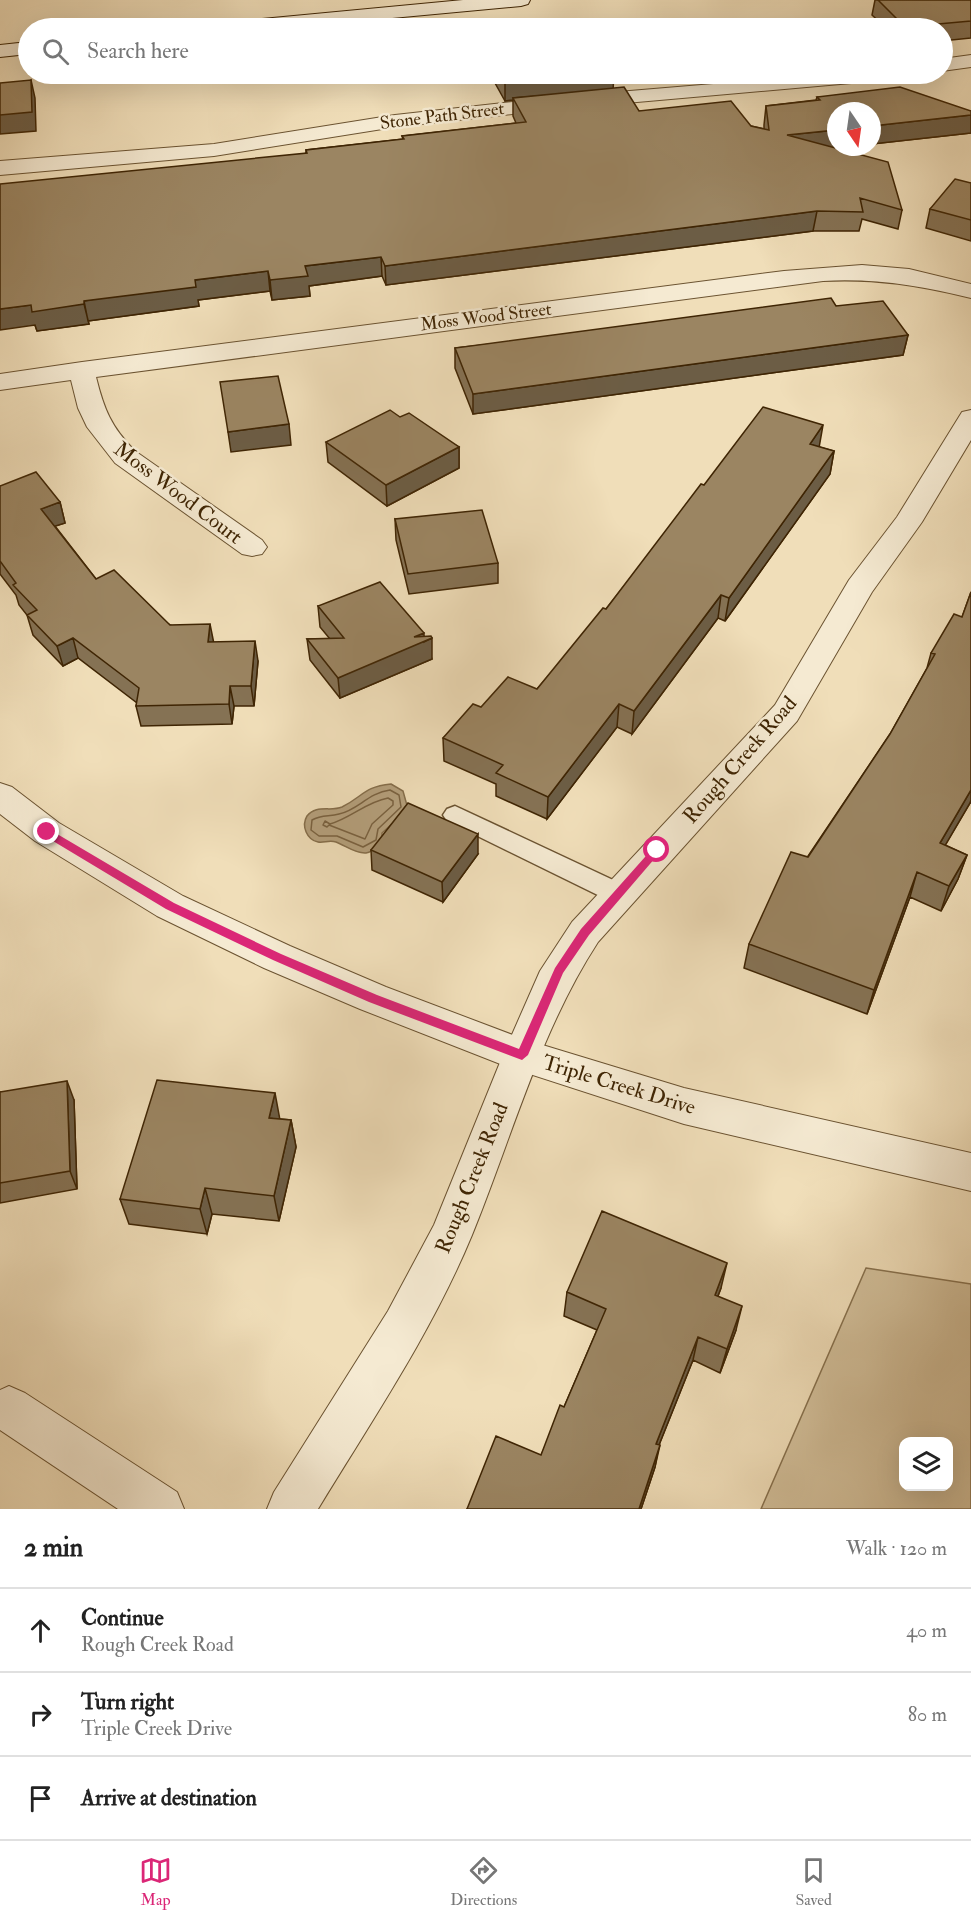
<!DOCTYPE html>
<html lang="en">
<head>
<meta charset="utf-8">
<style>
  :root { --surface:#fff; --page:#f2f2f2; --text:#222; --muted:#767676; --line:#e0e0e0; --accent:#db2777 }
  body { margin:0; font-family:"IM FELL Double Pica",serif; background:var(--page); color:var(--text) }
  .controls { position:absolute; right:18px; bottom:18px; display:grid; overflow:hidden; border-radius:12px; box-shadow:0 6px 24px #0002 }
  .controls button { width:54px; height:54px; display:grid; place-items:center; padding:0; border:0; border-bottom:2px solid var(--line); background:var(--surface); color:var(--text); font:30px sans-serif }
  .compass { position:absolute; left:827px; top:102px; width:54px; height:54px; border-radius:50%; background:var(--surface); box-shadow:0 6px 24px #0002; rotate:167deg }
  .stop { position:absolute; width:18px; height:18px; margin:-14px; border:4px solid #db2777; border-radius:50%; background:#fff }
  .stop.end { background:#db2777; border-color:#fff; box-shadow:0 2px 6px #0008 }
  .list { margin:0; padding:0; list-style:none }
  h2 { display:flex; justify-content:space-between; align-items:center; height:78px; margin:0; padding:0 24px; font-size:26px }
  h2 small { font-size:20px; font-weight:400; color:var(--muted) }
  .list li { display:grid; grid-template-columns:39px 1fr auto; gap:18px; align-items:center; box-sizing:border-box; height:84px; padding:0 24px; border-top:2px solid var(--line) }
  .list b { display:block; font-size:22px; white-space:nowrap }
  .list p { margin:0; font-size:20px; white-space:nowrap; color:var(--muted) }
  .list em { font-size:20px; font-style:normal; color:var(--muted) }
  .icon { flex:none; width:33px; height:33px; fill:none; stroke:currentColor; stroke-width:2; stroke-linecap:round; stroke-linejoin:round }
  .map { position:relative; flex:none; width:971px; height:1509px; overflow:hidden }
  .search { position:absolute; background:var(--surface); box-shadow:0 6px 24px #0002; left:18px; right:18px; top:18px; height:66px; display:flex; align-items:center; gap:15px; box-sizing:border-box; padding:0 21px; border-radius:33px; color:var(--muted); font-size:22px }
  .sheet { height:330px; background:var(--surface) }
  nav { display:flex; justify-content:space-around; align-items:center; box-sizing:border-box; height:84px; border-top:2px solid var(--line); background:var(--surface); font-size:16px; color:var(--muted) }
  nav a { display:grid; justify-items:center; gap:3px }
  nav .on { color:var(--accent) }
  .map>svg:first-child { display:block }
</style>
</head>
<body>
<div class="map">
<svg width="971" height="1509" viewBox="0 0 971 1509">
  <rect width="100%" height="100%" fill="#f0deb9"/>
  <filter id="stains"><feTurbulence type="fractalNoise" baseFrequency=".00333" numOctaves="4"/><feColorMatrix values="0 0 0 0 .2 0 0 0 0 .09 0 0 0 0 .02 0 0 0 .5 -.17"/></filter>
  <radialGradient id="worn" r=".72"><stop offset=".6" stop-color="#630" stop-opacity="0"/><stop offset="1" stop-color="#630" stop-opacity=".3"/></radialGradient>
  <path fill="#d2bf9a" stroke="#88724f" stroke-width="1.5" fill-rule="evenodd" d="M 866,1268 L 971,1284 L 971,1509 L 761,1509 ZM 904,1442 L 948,1442 L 948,1486 L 904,1486 Z"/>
  <path fill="#b49f7b" stroke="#856e4b" stroke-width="1.5" d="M 391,784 L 403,791 L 408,809 L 382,833 L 382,843 C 377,847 373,852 366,853 C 356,854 346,846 336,842 C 329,840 324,843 318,842 C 307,840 301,826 307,816 C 316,804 331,812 342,807 C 364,796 363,787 391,784 Z"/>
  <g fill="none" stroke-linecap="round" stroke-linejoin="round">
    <path stroke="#7a6240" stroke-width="1.5" d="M 390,790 L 399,795 L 401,807 L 378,829 L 376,840 L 363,847 L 337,836 L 319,836 L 311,830 L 312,820 C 322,814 329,817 339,814 C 358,810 368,793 390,790 Z
      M 388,798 L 393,801 L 393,805 L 372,824 L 365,839 L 329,825 L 327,827 L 323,825 L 325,821 L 330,824 C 351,818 366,802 388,798 Z"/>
    <g stroke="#6b5331" stroke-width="3">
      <path id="service" d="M 455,806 L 628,887 L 631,894 L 628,901 L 619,904 L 610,901 L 447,821 L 443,815 L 447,809 Z"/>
    </g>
    <g stroke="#6b5331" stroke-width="2">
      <path id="minor" d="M 971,55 L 971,67 L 942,71 L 942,59 Z
        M 832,74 L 895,74 L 892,78 L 885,80 L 558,109 L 395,127 L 214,156 L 0,175 L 0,161 L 214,144 L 395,115 L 558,97 Z
        M 862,265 L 909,269 L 971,284 L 971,298 C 921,286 875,278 823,281 L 96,377 C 104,409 111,427 135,451 L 262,540 L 267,547 L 262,554 L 252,556 L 242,554 L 115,463 L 87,427 L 78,408 L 71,380 L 0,390 L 0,374 L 82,362 L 784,271 Z
        M 971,410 L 971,440 L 922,522 L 872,592 L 797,721 L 598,942 C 540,1031 512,1137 472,1235 C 432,1332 372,1420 318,1509 L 267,1509 L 274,1492 L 388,1311 L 434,1225 L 503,1055 L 540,971 L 572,922 L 775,705 L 849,580 L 897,517 L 962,412 Z
        M 9,1386 L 25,1393 L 177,1492 L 184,1509 L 118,1509 L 0,1430 L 0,1390 Z"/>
    </g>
    <g stroke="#6b5331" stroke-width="2">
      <path id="tertiary" d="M 0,783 L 12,787 L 59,823 L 183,896 L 290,946 L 386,987 L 526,1040 L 684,1088 L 971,1153 L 971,1191 L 684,1124 L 508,1067 L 360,1009 L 264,968 L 157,916 L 35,841 L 0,814 Z"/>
    </g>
    <g stroke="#3f2504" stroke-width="2">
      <path id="secondary" d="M 463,0 L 530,0 L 528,4 L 521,6 L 285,28 L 221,28 L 224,24 L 231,22 Z
        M 28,42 L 28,54 L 0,57 L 0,45 Z"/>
    </g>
    <use href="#service" fill="#f5ead2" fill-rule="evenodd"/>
    <use href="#minor" fill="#f5ead2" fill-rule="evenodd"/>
    <use href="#tertiary" fill="#f5ead2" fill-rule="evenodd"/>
    <use href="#secondary" fill="#f5ead2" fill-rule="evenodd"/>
  </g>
  <path fill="#857254" stroke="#3f2504" stroke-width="1.5" d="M 875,0 L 971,0 L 971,38 L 942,41 L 942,28 L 886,28 L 872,15 Z
    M 490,74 L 614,74 L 613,88 L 639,111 L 751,126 L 764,129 L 764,125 L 766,106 L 816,100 L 817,97 L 971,111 L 971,133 L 836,148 L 902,210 L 898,229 L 862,219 L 859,231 L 813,231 L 386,285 L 382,276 L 309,286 L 310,296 L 272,300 L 270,291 L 198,300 L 199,306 L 88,321 L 89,324 L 37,331 L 35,325 L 306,153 L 306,150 L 403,139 L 402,136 L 516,123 L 513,116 L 513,100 L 505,101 Z
    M 971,183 L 971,241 L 926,228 L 930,209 Z
    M 836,306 L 908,335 L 903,355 L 473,414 L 455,368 L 455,348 Z
    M 400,417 L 459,447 L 459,468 L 387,506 L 328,462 L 326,442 Z
    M 819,447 L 834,451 L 830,474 L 725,621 L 718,618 L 632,734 L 617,727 L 547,819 L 496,796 L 496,784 L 444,761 L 443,738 L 481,707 L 537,689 L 606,609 L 704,485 Z
    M 0,486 L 60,502 L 65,523 L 55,526 L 96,579 L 170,625 L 258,661 L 254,706 L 234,706 L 232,724 L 141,726 L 136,706 L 137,703 L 78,658 L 63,666 L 33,635 L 27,615 L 19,605 L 16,595 L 0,574 Z
    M 395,519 L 498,563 L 498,583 L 409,594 L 396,540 Z
    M 971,592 L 971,803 L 970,803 L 945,845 L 967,855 L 958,879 L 941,911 L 910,897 L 867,1014 L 744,968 L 749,944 L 890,734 L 927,668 L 931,653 L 962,617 Z
    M 318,606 L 424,636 L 432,659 L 340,698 L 310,660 L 307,639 L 330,639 L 320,627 Z
    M 371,850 L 478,854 L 443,902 L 372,870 Z
    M 0,1092 L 74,1100 L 77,1189 L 0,1203 Z
    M 280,1119 L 291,1120 L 296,1147 L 279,1221 L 212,1214 L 207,1234 L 129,1224 L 120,1199 Z
    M 721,1288 L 718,1296 L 736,1330 L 720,1373 L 693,1360 L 659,1445 L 655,1467 L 641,1509 L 467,1509 L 541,1455 L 564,1407 L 597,1330 L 564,1316 L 567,1292 Z"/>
  <path fill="#6c5d45" stroke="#3f2504" stroke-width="1.5" d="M 599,74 L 614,74 L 613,90 L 513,98 L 513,100 L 505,101 L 505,82 Z
    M 31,80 L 35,98 L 36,131 L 0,134 L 0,115 Z
    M 971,115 L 971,133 L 872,144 L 872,126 Z
    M 836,130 L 836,147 L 844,147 L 784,154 L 787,135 Z
    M 817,211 L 813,231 L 386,285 L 385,266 Z
    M 381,257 L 382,276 L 309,286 L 310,296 L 272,300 L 270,280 L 305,266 Z
    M 268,271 L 270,291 L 198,300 L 199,306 L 88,321 L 84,301 L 195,280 Z
    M 84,304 L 89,324 L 37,331 L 35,325 L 0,330 L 0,309 L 31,305 Z
    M 908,335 L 903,355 L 473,414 L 473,394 Z
    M 289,424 L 291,445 L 231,452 L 228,432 Z
    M 823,425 L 819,448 L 810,444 Z
    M 459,447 L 459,468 L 387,506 L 386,485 Z
    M 834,451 L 830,474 L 725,621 L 729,598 Z
    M 60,502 L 65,523 L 46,529 L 41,509 Z
    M 721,595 L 718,618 L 632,734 L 634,711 Z
    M 210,624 L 214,644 L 208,642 Z
    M 424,633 L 424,642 L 432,638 L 432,659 L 340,698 L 338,678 L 414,637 Z
    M 73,638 L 78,658 L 63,666 L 57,646 Z
    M 255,641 L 258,661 L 254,706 L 251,686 Z
    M 230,686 L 234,706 L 232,724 L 229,704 Z
    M 619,704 L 617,727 L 547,819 L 548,797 Z
    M 971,790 L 971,800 L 970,803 L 932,868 L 940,843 Z
    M 478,834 L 478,854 L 443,902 L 442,882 Z
    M 967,855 L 958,879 L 941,911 L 949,886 Z
    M 917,872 L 910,897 L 867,1014 L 874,990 Z
    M 67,1081 L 74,1100 L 77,1189 L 70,1171 Z
    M 275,1093 L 280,1120 L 269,1118 Z
    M 291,1120 L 296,1147 L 279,1221 L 274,1196 Z
    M 205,1188 L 212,1214 L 207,1234 L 200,1209 Z
    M 727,1263 L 721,1288 L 709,1319 L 715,1295 Z
    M 742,1306 L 736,1330 L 720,1373 L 727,1349 Z
    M 698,1337 L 693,1360 L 651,1465 L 656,1444 Z
    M 660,1445 L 655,1467 L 641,1509 L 639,1509 Z"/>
  <path fill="#9b8562" stroke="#3f2504" stroke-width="1.5" d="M 878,0 L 971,0 L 971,21 L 905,27 Z
    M 581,22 L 586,28 L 533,28 L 537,28 Z
    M 500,74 L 599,74 L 505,82 Z
    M 31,80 L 32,112 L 0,115 L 0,83 Z
    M 624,87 L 639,111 L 731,101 L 751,126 L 769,130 L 766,106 L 820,100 L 817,97 L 900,87 L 971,111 L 971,115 L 872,126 L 872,111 L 836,111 L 836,130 L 787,135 L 888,162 L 902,210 L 860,198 L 863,212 L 817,211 L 385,266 L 381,257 L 305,266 L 308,276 L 270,280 L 268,271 L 195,280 L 196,287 L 84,301 L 84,304 L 32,312 L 31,305 L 0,309 L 0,184 L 307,153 L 306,150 L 404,139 L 402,136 L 526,122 L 513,98 Z
    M 955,179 L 971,183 L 971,220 L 930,209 Z
    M 831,298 L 836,306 L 883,301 L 908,335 L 473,394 L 455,348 Z
    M 278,376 L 289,424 L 228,432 L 220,382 Z
    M 763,407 L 823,425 L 810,444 L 834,451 L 729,598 L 721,595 L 634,711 L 619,704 L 548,797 L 496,773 L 503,765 L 443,738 L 473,704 L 481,707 L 508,677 L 537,689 L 603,608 L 606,609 L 701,484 L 704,485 Z
    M 390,410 L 400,417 L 409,413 L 459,447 L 386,485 L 326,442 Z
    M 36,472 L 60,502 L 41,509 L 96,579 L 114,570 L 170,625 L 210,624 L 208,642 L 255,641 L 251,686 L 230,686 L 229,704 L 136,706 L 139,688 L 73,638 L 57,646 L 27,615 L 37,610 L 13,585 L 16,583 L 0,561 L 0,486 Z
    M 482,510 L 498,563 L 408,574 L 395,519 Z
    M 380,582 L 424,633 L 414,637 L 431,636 L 432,638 L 338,678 L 307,639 L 344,638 L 318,606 Z
    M 971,592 L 971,790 L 940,843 L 967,855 L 949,886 L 917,872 L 874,990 L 749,944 L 791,852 L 808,857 L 890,734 L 935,654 L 931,653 L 954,614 L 962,617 Z
    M 408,803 L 478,834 L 442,882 L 371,850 Z
    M 157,1080 L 275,1093 L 269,1118 L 291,1120 L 274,1196 L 205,1188 L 200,1209 L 120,1199 Z
    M 67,1081 L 70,1171 L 0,1183 L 0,1092 Z
    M 602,1211 L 727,1263 L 715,1295 L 742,1306 L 727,1349 L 698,1337 L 656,1444 L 660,1445 L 639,1509 L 467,1509 L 496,1436 L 541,1455 L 560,1405 L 564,1407 L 606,1309 L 567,1292 Z"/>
  <path fill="#db2777" d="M 47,828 L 174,903 L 281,954 L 377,995 L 519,1049 L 555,968 L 581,929 L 653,848 L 661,848 L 662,850 L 589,935 L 563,973 L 528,1055 L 522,1060 L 369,1002 L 273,960 L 166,909 L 43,835 L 43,829 Z"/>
  <g text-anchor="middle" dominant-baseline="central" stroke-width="5" stroke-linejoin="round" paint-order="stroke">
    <g font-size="18" fill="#3f2504" stroke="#f5ead2">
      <text transform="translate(442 116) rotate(-7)">Stone Path Street</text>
      <text transform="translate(486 317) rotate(-7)">Moss Wood Street</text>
    </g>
    <g font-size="21" fill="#3f2504" stroke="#f5ead2">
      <text transform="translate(178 493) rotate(37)">Moss Wood Court</text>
      <text transform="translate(740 760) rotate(-49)">Rough Creek Road</text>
      <text transform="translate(619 1085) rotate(17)">Triple Creek Drive</text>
      <text transform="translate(472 1178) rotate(-68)">Rough Creek Road</text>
    </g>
  </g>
  <rect width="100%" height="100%" filter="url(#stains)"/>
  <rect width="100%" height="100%" fill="url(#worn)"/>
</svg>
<div class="controls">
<button><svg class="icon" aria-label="layers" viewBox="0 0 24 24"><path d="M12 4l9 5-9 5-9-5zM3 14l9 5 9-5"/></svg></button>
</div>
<svg class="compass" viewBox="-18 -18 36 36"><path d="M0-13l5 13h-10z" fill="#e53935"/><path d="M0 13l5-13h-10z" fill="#767676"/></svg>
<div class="stop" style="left:657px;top:850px"></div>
<div class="stop end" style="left:47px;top:832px"></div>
<div class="search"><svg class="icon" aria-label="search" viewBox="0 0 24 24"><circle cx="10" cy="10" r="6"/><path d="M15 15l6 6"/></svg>Search here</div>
</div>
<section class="sheet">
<h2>2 min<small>Walk · 120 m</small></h2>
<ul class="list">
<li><svg class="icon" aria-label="ahead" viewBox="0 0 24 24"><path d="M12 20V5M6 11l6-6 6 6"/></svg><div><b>Continue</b><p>Rough Creek Road</p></div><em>40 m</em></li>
<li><svg class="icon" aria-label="right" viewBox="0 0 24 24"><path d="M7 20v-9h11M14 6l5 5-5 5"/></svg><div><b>Turn right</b><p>Triple Creek Drive</p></div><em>80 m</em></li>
<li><svg class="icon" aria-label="arrive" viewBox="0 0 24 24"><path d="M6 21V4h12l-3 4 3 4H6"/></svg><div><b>Arrive at destination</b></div></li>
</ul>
</section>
<nav>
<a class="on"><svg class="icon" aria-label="map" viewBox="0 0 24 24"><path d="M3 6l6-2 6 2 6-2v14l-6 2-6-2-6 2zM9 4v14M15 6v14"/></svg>Map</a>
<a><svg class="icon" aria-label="directions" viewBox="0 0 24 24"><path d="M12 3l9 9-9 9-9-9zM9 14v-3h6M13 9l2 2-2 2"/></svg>Directions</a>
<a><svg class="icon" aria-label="saved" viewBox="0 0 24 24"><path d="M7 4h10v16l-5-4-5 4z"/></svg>Saved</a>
</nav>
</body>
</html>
